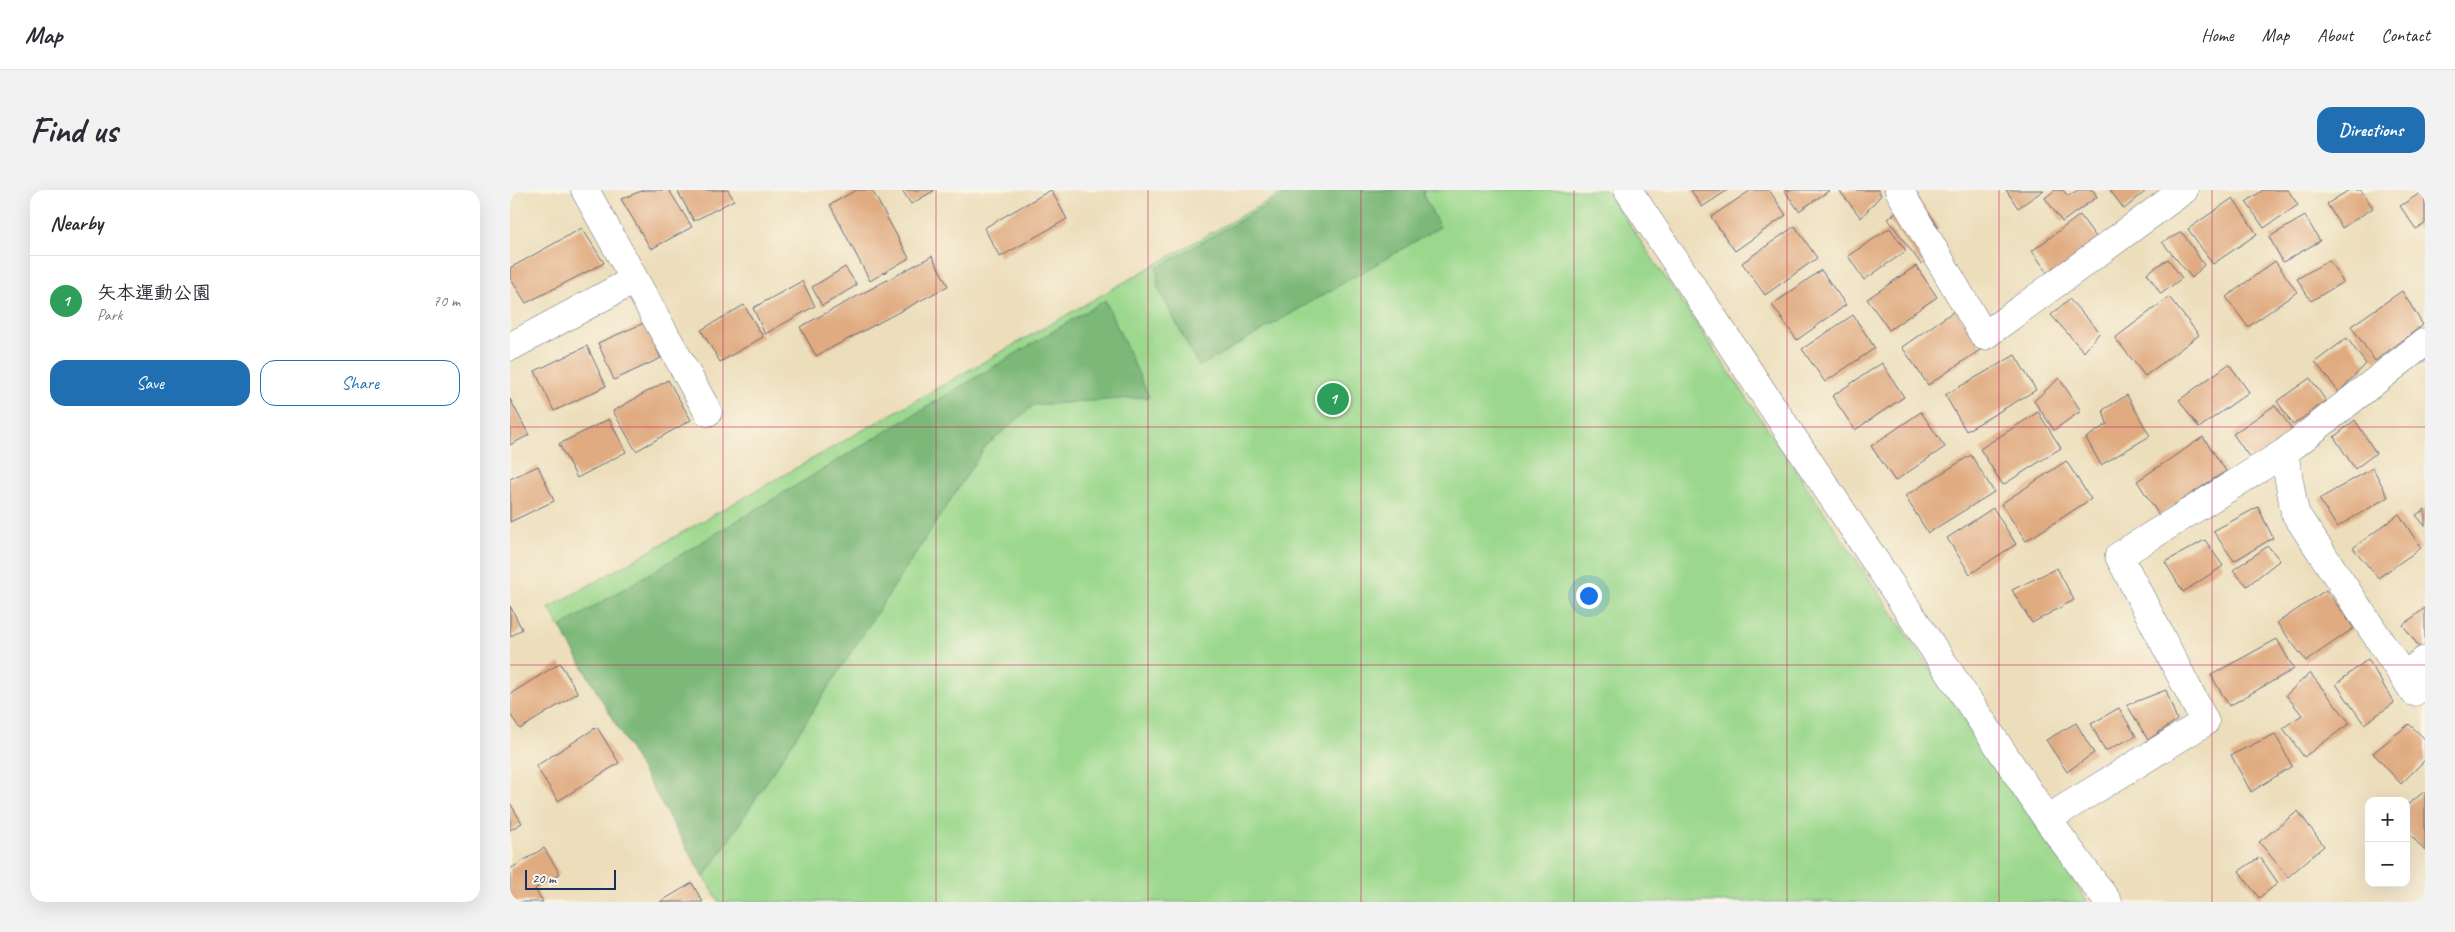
<!DOCTYPE html>
<html lang="en">
<head>
<meta charset="utf-8">
<style>
  :root { --surface:#fff; --page:#f2f2f3; --text:#2b2b33; --muted:#7c7c81; --line:#e1e1e2; --accent:#1f6fb2 }
  body { margin:0; font-family:Caveat,"Klee One",sans-serif; background:var(--page); color:var(--text) }
  .controls { position:absolute; right:15px; bottom:15px; display:grid; overflow:hidden; border-radius:10px; box-shadow:0 5px 20px #0002 }
  .controls button { width:45px; height:45px; display:grid; place-items:center; padding:0; border:0; border-bottom:1px solid var(--line); background:var(--surface); color:var(--text); font:25px sans-serif }
  .scale { position:absolute; left:15px; bottom:12px; width:91px; box-sizing:border-box; padding-left:5px; border:2px solid #1b2f5e; border-top:0; font-size:14px; line-height:18px; white-space:nowrap; color:#1b2f5e; -webkit-text-stroke:4px #fcf5e5; paint-order:stroke }
  .you { position:absolute; left:1078px; top:405px; width:18px; height:18px; margin:-12px; border:4px solid #fff; border-radius:50%; background:#1a73e8; box-shadow:0 0 0 8px #1a73e833 }
  .badge { display:grid; place-items:center; width:32px; height:32px; border-radius:50%; background:var(--accent); color:#fff; font-size:16px; font-weight:700 }
  .pin { position:absolute; translate:-50% -50%; border:2px solid #fff; box-shadow:0 1px 5px #0006 }
  .list { margin:0; padding:0; list-style:none }
  h2 { display:flex; justify-content:space-between; align-items:center; height:65px; margin:0; padding:0 20px; font-size:21px }
  h2 small { font-size:16px; font-weight:400; color:var(--muted) }
  .list li { display:grid; grid-template-columns:32px 1fr auto; gap:15px; align-items:center; box-sizing:border-box; height:90px; padding:0 20px; border-top:1px solid var(--line) }
  .list b { display:block; font-size:19px; white-space:nowrap }
  .list p { margin:0; font-size:16px; white-space:nowrap; color:var(--muted) }
  .list em { font-size:16px; font-style:normal; color:var(--muted) }
  .actions { display:flex; gap:10px; padding:15px 20px }
  .actions a { flex:1; padding:11px 0; border:1px solid var(--accent); border-radius:15px; text-align:center; font-size:18px; color:var(--accent) }
  .actions .main { background:var(--accent); color:#fff }
  .map { position:relative; flex:none; width:1915px; height:712px; overflow:hidden; border-radius:15px }
  header { display:flex; align-items:center; gap:30px; box-sizing:border-box; height:70px; padding:0 25px; background:var(--surface); border-bottom:1px solid var(--line) }
  header strong { font-size:24px }
  nav { display:flex; gap:28px; margin-inline-start:auto; font-size:18px }
  .intro { display:flex; align-items:center; justify-content:space-between; box-sizing:border-box; height:120px; padding:0 30px }
  h1 { margin:0; font-size:35px }
  .button { padding:12px 22px; border-radius:15px; background:var(--accent); color:#fff; font-size:18px; font-weight:700 }
  main { display:flex; gap:30px; padding:0 30px }
  aside { flex:1; background:var(--surface); border-radius:15px; box-shadow:0 5px 20px #0002 }
  .map>svg:first-child { display:block }
</style>
</head>
<body>
<header>
<strong>Map</strong>
<nav><a>Home</a><a>Map</a><a>About</a><a>Contact</a></nav>
</header>
<div class="intro"><h1>Find us</h1><a class="button">Directions</a></div>
<main>
<aside>
<h2>Nearby<small></small></h2>
<ul class="list">
<li><span class="badge" style="background:#2e9e5b">1</span><div><b>矢本運動公園</b><p>Park</p></div><em>70 m</em></li>
</ul>
<div class="actions"><a class="main">Save</a><a>Share</a></div>
</aside>
<div class="map">
<svg width="1915" height="712" viewBox="0 0 1915 712">
  <rect width="100%" height="100%" fill="#fcf5e5"/>
  <filter id="ink" filterUnits="userSpaceOnUse"><feTurbulence type="fractalNoise" baseFrequency=".02" numOctaves="2"/><feDisplacementMap in="SourceGraphic" scale="10" xChannelSelector="R" yChannelSelector="G"/><feConvolveMatrix kernelMatrix="1 2 1 2 8 2 1 2 1" color-interpolation-filters="sRGB"/></filter>
  <filter id="wash" filterUnits="userSpaceOnUse"><feTurbulence type="fractalNoise" baseFrequency=".0096" numOctaves="4" result="noise"/><feDisplacementMap in="SourceGraphic" scale="20" xChannelSelector="R" yChannelSelector="G"/><feGaussianBlur stdDeviation="1.12" result="paint"/><feColorMatrix in="noise" values="0 0 0 0 0 0 0 0 0 0 0 0 0 0 0 0 0 1.4 0 .05"/><feComposite in="paint" operator="in"/></filter>
  <g filter="url(#wash)">
    <rect width="100%" height="100%" fill="#ecdebb"/>
    <path fill="#9bd88d" stroke="#5b8476" d="M 777,0 L 1096,0 L 1578,712 L 209,712 L 39,418 Z"/>
    <path fill="#7cb878" stroke="#4c746b" d="M 783,0 L 915,0 L 913,5 L 930,37 L 689,177 L 648,98 L 647,78 Z
      M 595,110 L 639,207 L 524,215 L 475,257 L 194,688 L 50,437 Z"/>
    <g id="blocks">
      <path fill="#e0ab81" d="M 134,0 L 159,0 L 182,37 L 141,59 L 111,9 Z
        M 167,0 L 218,0 L 224,10 L 184,31 Z
        M 346,0 L 362,0 L 399,68 L 360,91 L 320,15 Z
        M 392,0 L 425,0 L 401,14 Z
        M 541,0 L 557,29 L 490,67 L 474,38 Z
        M 1181,0 L 1218,0 L 1192,17 Z
        M 1241,0 L 1259,0 L 1276,25 L 1225,61 L 1201,27 Z
        M 1274,0 L 1320,0 L 1289,21 Z
        M 1329,0 L 1368,0 L 1371,5 L 1351,28 Z
        M 1496,0 L 1534,0 L 1508,18 Z
        M 1545,0 L 1553,0 L 1558,6 L 1568,0 L 1583,0 L 1587,7 L 1552,32 L 1535,8 Z
        M 1600,0 L 1637,0 L 1614,19 Z
        M 1753,0 L 1778,0 L 1788,15 L 1754,38 L 1736,12 Z
        M 1839,0 L 1851,0 L 1863,18 L 1832,38 L 1817,14 Z
        M 1915,0 L 1915,34 L 1906,39 L 1890,16 Z
        M 1407,7 L 1429,37 L 1420,43 L 1432,59 L 1411,74 L 1378,29 Z
        M 1723,8 L 1747,44 L 1703,74 L 1678,39 Z
        M 1570,25 L 1596,61 L 1548,97 L 1522,61 Z
        M 1795,26 L 1810,51 L 1773,72 L 1759,47 Z
        M 1285,36 L 1307,68 L 1255,105 L 1232,73 Z
        M 72,38 L 94,73 L 16,113 L 0,88 L 0,78 Z
        M 1380,38 L 1396,61 L 1354,90 L 1338,66 Z
        M 1672,42 L 1694,75 L 1682,88 L 1652,52 Z
        M 422,66 L 438,96 L 306,166 L 290,137 Z
        M 1658,69 L 1672,88 L 1651,104 L 1637,83 Z
        M 1819,70 L 1833,92 L 1801,111 L 1787,89 Z
        M 1765,71 L 1787,102 L 1738,137 L 1716,107 Z
        M 1406,76 L 1427,107 L 1379,140 L 1357,109 Z
        M 335,77 L 347,95 L 312,116 L 302,97 Z
        M 1311,80 L 1336,115 L 1287,150 L 1262,115 Z
        M 292,91 L 305,116 L 255,144 L 243,118 Z
        M 1892,101 L 1913,135 L 1865,171 L 1841,136 Z
        M 1659,107 L 1689,145 L 1635,186 L 1605,148 Z
        M 1559,109 L 1590,142 L 1574,162 L 1541,125 Z
        M 234,115 L 253,147 L 210,172 L 191,140 Z
        M 1447,119 L 1473,158 L 1418,195 L 1392,157 Z
        M 1343,125 L 1365,158 L 1315,192 L 1292,159 Z
        M 134,133 L 151,168 L 104,190 L 88,153 Z
        M 1837,148 L 1856,174 L 1829,202 L 1805,172 Z
        M 77,156 L 96,196 L 44,221 L 25,181 Z
        M 1505,165 L 1526,200 L 1456,241 L 1435,205 Z
        M 1372,173 L 1394,207 L 1345,240 L 1322,206 Z
        M 1719,174 L 1739,202 L 1689,238 L 1669,210 Z
        M 1549,188 L 1571,221 L 1544,240 L 1524,211 Z
        M 1800,188 L 1816,211 L 1783,235 L 1767,211 Z
        M 158,190 L 181,230 L 126,261 L 103,221 Z
        M 1617,205 L 1640,246 L 1591,275 L 1576,248 L 1597,234 L 1593,220 Z
        M 0,209 L 19,245 L 0,255 Z
        M 1765,215 L 1784,242 L 1742,271 L 1723,244 Z
        M 1411,222 L 1435,257 L 1385,291 L 1361,256 Z
        M 1528,222 L 1551,258 L 1493,295 L 1470,259 Z
        M 99,229 L 116,262 L 67,288 L 49,254 Z
        M 1845,230 L 1866,263 L 1845,279 L 1824,247 Z
        M 1693,247 L 1716,281 L 1649,325 L 1627,291 Z
        M 1461,265 L 1484,302 L 1418,343 L 1395,306 Z
        M 1556,271 L 1581,309 L 1516,351 L 1491,314 Z
        M 28,276 L 44,311 L 0,332 L 0,289 Z
        M 1863,278 L 1878,307 L 1827,337 L 1809,309 Z
        M 1748,317 L 1763,348 L 1724,371 L 1703,341 Z
        M 1483,318 L 1506,354 L 1460,384 L 1437,348 Z
        M 1915,319 L 1915,336 L 1906,325 Z
        M 1889,324 L 1911,358 L 1868,388 L 1843,358 Z
        M 1695,350 L 1713,376 L 1673,402 L 1655,372 Z
        M 1758,356 L 1770,370 L 1737,396 L 1723,380 Z
        M 1547,378 L 1564,410 L 1522,433 L 1502,400 Z
        M 1816,400 L 1844,438 L 1796,471 L 1767,433 Z
        M 0,416 L 12,439 L 0,447 Z
        M 1915,418 L 1915,461 L 1913,462 L 1893,435 Z
        M 1767,449 L 1784,479 L 1719,516 L 1701,485 Z
        M 1858,469 L 1884,513 L 1854,534 L 1826,494 Z
        M 50,473 L 68,503 L 10,539 L 0,524 L 0,504 Z
        M 1800,483 L 1840,533 L 1794,567 L 1773,538 L 1792,525 L 1776,505 Z
        M 1656,500 L 1667,530 L 1638,550 L 1617,515 Z
        M 1609,518 L 1626,546 L 1595,561 L 1581,534 Z
        M 1566,533 L 1584,563 L 1557,582 L 1536,550 Z
        M 1899,534 L 1915,549 L 1915,570 L 1891,594 L 1863,563 Z
        M 87,537 L 109,573 L 48,611 L 26,576 Z
        M 1765,544 L 1782,576 L 1741,602 L 1721,565 Z
        M 1915,601 L 1915,661 L 1896,640 L 1896,616 Z
        M 0,613 L 12,633 L 0,640 Z
        M 1788,621 L 1814,656 L 1778,687 L 1749,652 Z
        M 34,658 L 50,684 L 25,699 L 33,712 L 0,712 L 0,679 Z
        M 1750,667 L 1768,693 L 1749,708 L 1729,681 Z
        M 182,693 L 193,712 L 150,712 Z"/>
    </g>
  </g>
  <g filter="url(#ink)">
    <use href="#blocks" fill-opacity="0" stroke="#646c7f" stroke-width="1"/>
    <g fill="none" stroke-linecap="round" stroke-linejoin="round">
      <g stroke="#646c7f" stroke-width="29">
        <path id="minor" d="M 75,0 L 198,222
          M 1118,0 L 1537,629 L 1598,712
          M 1389,0 L 1474,146 L 1674,0
          M 0,157 L 124,90
          M 1774,263 L 1785,323 L 1904,502
          M 1893,486 L 1915,470
          M 1537,629 L 1695,532 L 1609,366 L 1774,263 L 1915,152"/>
      </g>
      <use href="#minor" stroke="#fff" stroke-width="28"/>
    </g>
  </g>
  <path fill="none" stroke="#c2185b" stroke-width="1" stroke-opacity="0.55" d="M 213,0 L 213,712M 426,0 L 426,712M 638,0 L 638,712M 851,0 L 851,712M 1064,0 L 1064,712M 1277,0 L 1277,712M 1489,0 L 1489,712M 1702,0 L 1702,712M 0,237 L 1915,237M 0,475 L 1915,475"/>
</svg>
<div class="controls">
<button>+</button>
<button>−</button>
</div>
<div class="scale">20 m</div>
<div class="you"></div>
<div class="pin badge" style="left:823px;top:209px;background:#2e9e5b">1</div>
</div>
</main>
</body>
</html>
